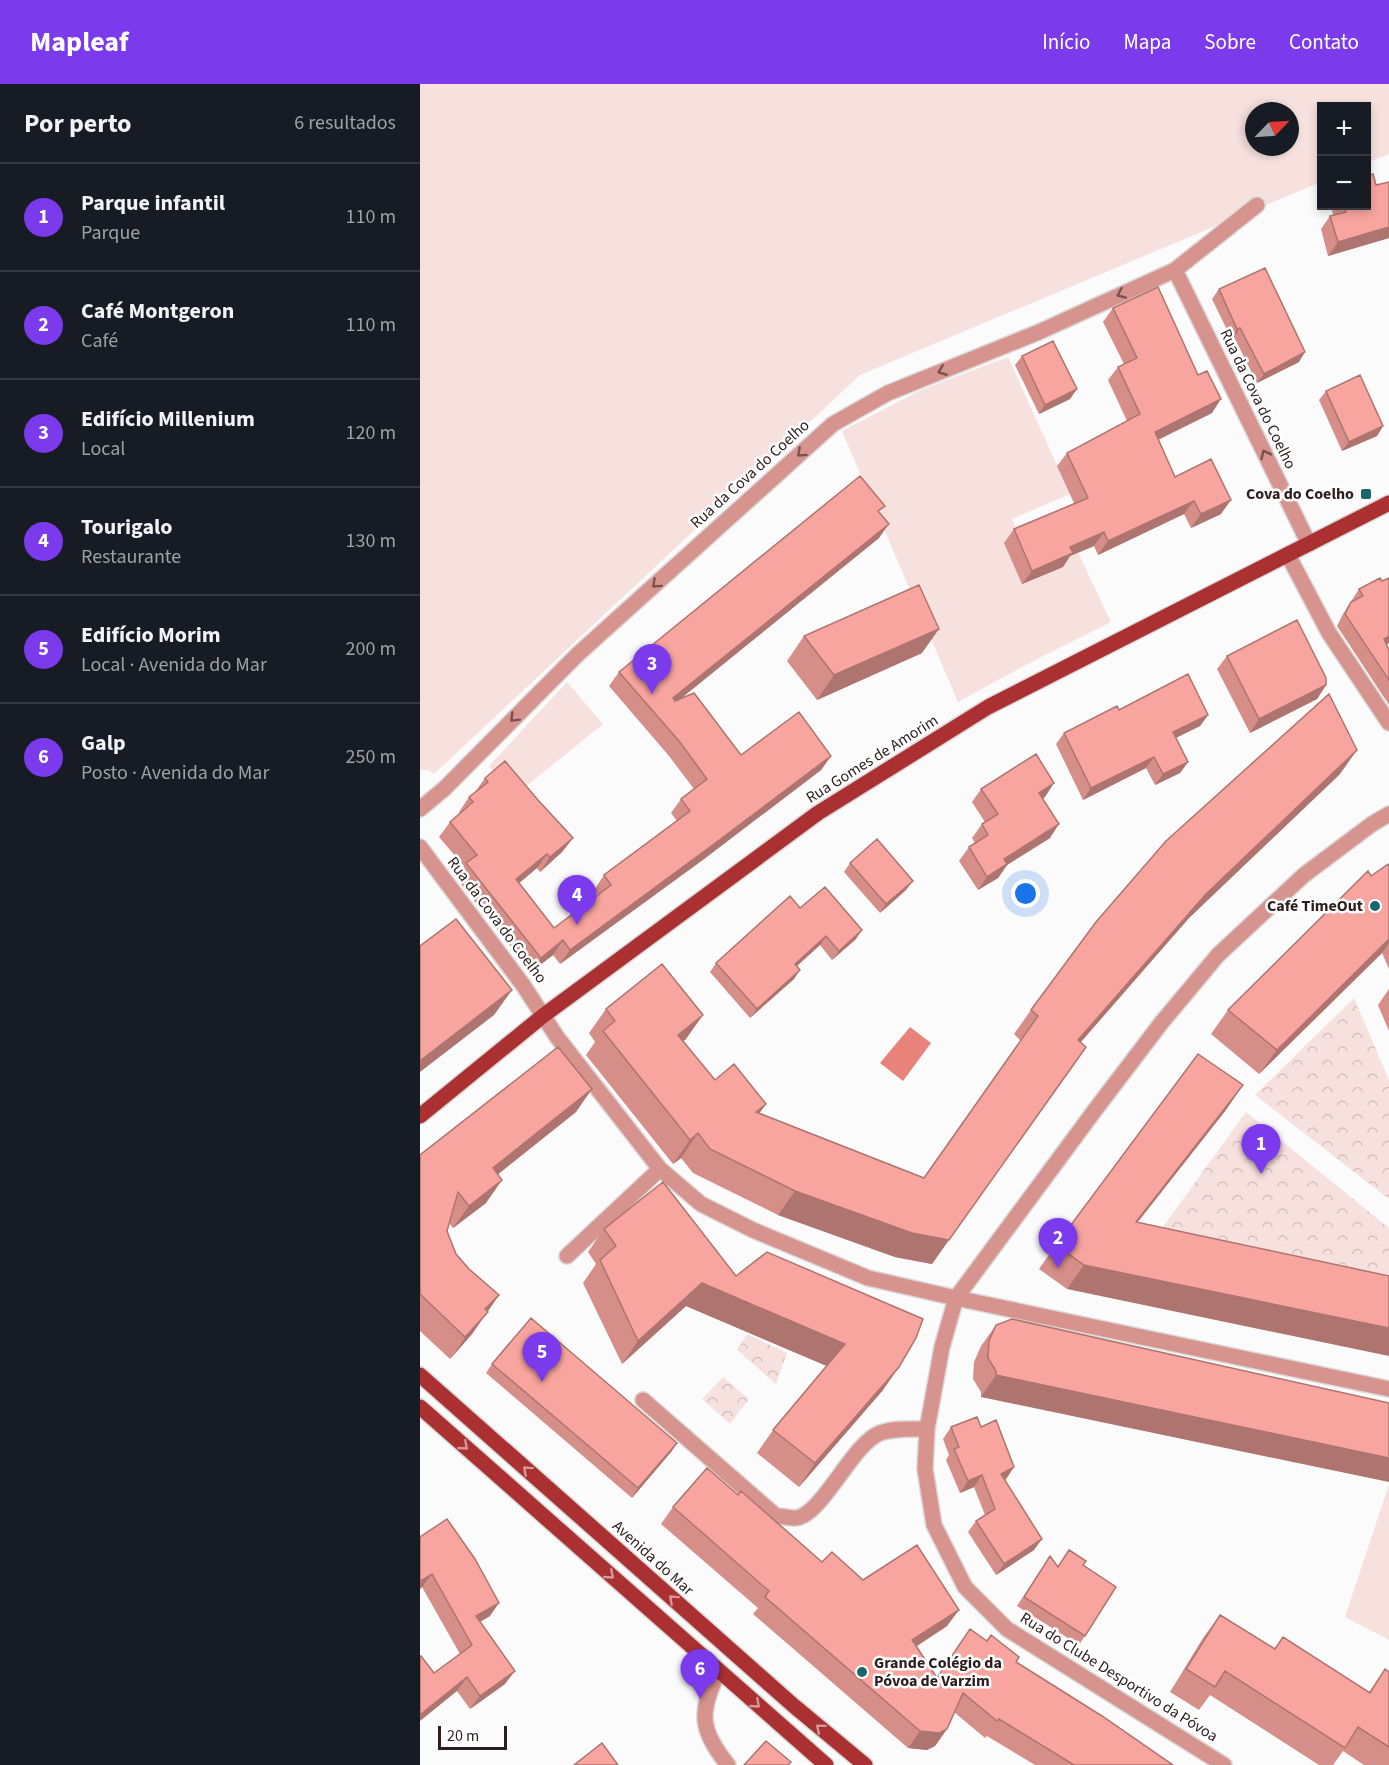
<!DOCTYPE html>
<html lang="pt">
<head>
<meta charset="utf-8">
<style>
  :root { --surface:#171b24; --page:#20242c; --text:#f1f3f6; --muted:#9ea1a6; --line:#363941; --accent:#7c3aed }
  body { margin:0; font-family:"Source Sans 3",sans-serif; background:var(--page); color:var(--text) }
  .controls { position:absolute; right:18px; top:18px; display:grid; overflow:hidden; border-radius:0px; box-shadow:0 3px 9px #0003 }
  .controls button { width:54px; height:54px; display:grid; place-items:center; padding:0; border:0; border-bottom:2px solid var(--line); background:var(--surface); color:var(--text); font:30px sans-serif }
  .compass { position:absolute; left:825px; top:18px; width:54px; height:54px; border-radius:50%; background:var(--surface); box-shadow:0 3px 9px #0003; rotate:65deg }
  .scale { position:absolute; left:18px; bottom:15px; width:69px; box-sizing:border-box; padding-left:6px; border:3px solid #2d1e1d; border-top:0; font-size:16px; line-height:21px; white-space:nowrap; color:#2d1e1d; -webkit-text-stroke:4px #fff; paint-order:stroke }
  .you { position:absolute; left:606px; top:810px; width:21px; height:21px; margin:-15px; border:4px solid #fff; border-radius:50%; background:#1a73e8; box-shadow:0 0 0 9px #1a73e833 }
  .badge { display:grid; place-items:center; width:39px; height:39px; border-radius:50%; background:var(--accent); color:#fff; font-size:20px; font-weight:700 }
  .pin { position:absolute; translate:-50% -50px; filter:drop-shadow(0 2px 3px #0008) }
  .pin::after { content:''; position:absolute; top:32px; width:21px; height:18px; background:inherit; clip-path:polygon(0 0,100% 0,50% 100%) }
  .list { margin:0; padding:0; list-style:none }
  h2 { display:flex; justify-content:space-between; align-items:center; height:78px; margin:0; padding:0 24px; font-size:26px }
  h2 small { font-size:20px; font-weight:400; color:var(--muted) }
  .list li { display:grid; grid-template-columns:39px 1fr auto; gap:18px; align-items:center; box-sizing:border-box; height:108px; padding:0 24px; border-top:2px solid var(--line) }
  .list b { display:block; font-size:22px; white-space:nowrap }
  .list p { margin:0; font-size:20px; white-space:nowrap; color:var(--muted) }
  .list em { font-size:20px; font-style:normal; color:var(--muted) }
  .map { position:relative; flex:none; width:969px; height:1681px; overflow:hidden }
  header { display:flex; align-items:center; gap:36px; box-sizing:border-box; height:84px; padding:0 30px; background:var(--accent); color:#fff }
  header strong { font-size:28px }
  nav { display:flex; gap:33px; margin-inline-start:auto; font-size:21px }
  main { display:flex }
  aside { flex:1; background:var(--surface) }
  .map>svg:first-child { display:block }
</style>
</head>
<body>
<header>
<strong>Mapleaf</strong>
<nav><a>Início</a><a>Mapa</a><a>Sobre</a><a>Contato</a></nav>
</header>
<main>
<aside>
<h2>Por perto<small>6 resultados</small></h2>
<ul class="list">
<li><span class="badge">1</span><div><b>Parque infantil</b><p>Parque</p></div><em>110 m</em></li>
<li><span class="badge">2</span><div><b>Café Montgeron</b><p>Café</p></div><em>110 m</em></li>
<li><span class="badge">3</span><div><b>Edifício Millenium</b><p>Local</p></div><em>120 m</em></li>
<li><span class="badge">4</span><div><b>Tourigalo</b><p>Restaurante</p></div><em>130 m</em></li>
<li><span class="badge">5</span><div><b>Edifício Morim</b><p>Local · Avenida do Mar</p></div><em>200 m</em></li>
<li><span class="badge">6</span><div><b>Galp</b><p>Posto · Avenida do Mar</p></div><em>250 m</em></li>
</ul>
</aside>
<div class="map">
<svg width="969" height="1681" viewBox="0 0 969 1681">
  <defs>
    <pattern id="park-crowns" width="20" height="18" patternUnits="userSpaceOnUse" patternTransform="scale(1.5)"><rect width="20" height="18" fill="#f7e1df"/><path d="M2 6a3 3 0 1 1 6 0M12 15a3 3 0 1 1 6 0" fill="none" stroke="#d4c1bf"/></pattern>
  </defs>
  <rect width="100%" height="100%" fill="#fbfbfb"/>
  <path fill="#f7e1df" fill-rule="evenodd" d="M 0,0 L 969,0 L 969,70 L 947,79 L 946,22 L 902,22 L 901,98 L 440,291 L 14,690 L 9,686 L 0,686 ZM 834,27 L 870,27 L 870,63 L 834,63 Z
    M 588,273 L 650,410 L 592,435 L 600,452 L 656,464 L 691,538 L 617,575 L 538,618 L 422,347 L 501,306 Z
    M 147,598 L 183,640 L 93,713 L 69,682 Z
    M 969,1400 L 969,1556 L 925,1533 Z"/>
  <path fill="url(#park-crowns)" d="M 934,914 L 969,996 L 969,1115 L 835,1011 Z
    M 826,1028 L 969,1144 L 969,1197 L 740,1147 Z
    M 327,1250 L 367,1269 L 356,1300 L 317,1266 Z
    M 303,1293 L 329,1315 L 310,1340 L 282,1315 Z"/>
  <path fill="#e8837c" d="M 490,943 L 511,959 L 483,997 L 460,979 Z"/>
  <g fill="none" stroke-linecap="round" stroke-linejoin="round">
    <g stroke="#dad8d7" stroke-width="18">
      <path id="minor" d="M 755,186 L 889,460
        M 868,471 L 909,549 L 969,639
        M 0,725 L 24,705 L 157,571 L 413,340 L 468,309 L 619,248 L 755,186 L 837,121
        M 969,730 L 952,740 L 884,791 L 798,871 L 742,938 L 675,1026 L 536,1214 L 969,1305
        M 0,763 L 103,901 L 137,953 L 240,1085 L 281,1120 L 333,1146 L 448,1194 L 536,1214 L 522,1263 L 507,1345 L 505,1385 L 514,1441 L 545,1503 L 587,1545 L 804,1681
        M 147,1172 L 240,1085
        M 223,1316 L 356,1432 C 362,1432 369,1434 375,1434 C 401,1433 432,1360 460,1349 C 474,1344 492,1345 507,1345
        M 299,1587 C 279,1628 279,1645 308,1681"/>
    </g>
    <g stroke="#dad8d7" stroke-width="18">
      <path id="major" d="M 0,1032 L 124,931 L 398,729 L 568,623 L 969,419
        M 0,1291 L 374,1622 L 445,1681
        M 0,1323 L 406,1681"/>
    </g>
    <use href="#minor" stroke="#d7938d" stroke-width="15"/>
    <use href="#major" stroke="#aa3032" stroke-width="15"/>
  </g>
  <path fill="#d68e89" d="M 969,98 L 969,154 L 908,172 L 901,145 L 910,132 L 913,131 L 911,122 L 946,122 L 956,101 Z
    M 799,205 L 879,278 L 837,299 L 814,253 L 811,254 L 792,215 Z
    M 693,224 L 792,329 L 738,356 L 755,393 L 801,430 L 771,444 L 764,430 L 678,471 L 674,462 L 650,472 L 643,483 L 602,500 L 584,459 L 594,445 L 654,419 L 637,382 L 647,369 L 707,337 L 688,296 L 698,283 L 704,280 L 683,238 Z
    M 602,272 L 650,315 L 619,330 L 595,281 Z
    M 906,307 L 963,342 L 957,352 L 922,367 L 899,316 Z
    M 460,429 L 459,454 L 260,615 L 321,671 L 411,672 L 401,686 L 284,775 L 140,880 L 133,871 L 111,888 L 36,794 L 44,782 L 19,753 L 30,738 L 40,729 L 39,728 L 49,713 L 55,708 L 65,694 L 118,716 L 153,754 L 142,768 L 120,788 L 117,784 L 99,799 L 134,844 L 178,811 L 174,806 L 184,791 L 257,737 L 251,729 L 261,715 L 274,705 L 249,672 L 189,602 L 199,588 Z
    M 969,494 L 969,559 L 966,561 L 969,566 L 969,621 L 917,542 L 923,530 L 939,505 Z
    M 384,552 L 502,569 L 397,616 L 367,577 Z
    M 807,572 L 906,601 L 897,615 L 830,649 L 797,585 Z
    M 699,626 L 788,631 L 780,642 L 756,654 L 768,678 L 760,689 L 735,701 L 726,684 L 663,716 L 636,660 L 644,649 Z
    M 920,690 L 769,834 L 660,958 L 512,1180 L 475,1173 L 358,1131 L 273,1089 L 261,1074 L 253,1080 L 166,971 L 175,958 L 169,949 L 186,925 L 266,955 L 263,957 L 295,996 L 339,1029 L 504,1094 L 601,957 L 594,950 L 611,926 Z
    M 561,705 L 625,713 L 623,714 L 630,754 L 587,781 L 578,794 L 558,806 L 539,777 L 549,763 L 555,759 L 552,754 L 562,740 L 565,738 L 552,718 Z
    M 430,779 L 486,806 L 460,829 L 424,788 Z
    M 969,780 L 969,885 L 962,869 L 839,990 L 791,950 L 808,926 L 951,792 Z
    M 380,824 L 436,855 L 412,876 L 400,861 L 377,882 L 374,895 L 330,934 L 290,888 L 296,879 Z
    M 969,905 L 969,947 L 958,921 Z
    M 806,1026 L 647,1205 L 619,1185 L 636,1161 Z
    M 156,1028 L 78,1090 L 66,1119 L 33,1144 L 29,1139 L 27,1147 L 36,1170 L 49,1185 L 79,1211 L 52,1250 L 30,1275 L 0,1247 L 0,1071 Z
    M 184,1145 L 316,1192 L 463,1306 L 379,1403 L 337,1369 L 353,1346 L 407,1282 L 266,1222 L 202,1280 L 163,1199 L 176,1180 L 168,1168 Z
    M 576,1241 L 969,1319 L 561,1313 L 561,1308 L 553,1295 L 554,1278 L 561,1262 Z
    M 72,1280 L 257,1359 L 251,1368 L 212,1414 L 66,1289 Z
    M 531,1343 L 561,1343 L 594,1383 L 586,1395 L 584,1396 L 614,1466 L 576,1491 L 548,1448 L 556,1437 L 565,1431 L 554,1403 L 540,1409 L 526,1376 L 529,1371 L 523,1355 Z
    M 318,1411 L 402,1478 L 443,1496 L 527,1542 L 497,1562 L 517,1593 L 596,1578 L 753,1681 L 615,1681 L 567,1652 L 565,1654 L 534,1628 L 527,1645 L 515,1662 L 507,1666 L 488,1664 L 333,1530 L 338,1524 L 241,1440 L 253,1423 Z
    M 0,1453 L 70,1532 L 60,1538 L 85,1600 L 50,1625 L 37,1607 L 14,1589 L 40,1570 L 2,1503 L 0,1505 Z
    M 630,1472 L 637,1483 L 663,1481 L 665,1552 L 659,1561 L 597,1522 Z
    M 800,1531 L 854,1565 L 863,1553 L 949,1608 L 965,1585 L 969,1588 L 969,1681 L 944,1681 L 923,1667 L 913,1681 L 899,1681 L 790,1611 L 779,1626 L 750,1608 L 783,1554 Z"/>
  <path fill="#ae746f" d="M 969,143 L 969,154 L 908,172 L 918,158 Z
    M 820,244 L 814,253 L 811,254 L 817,245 Z
    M 885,268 L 879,278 L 837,299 L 844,290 Z
    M 657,305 L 650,315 L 619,330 L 625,321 Z
    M 801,315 L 792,329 L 725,362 L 735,348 Z
    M 963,342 L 957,352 L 922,367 L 929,358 Z
    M 811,416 L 801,430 L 771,444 L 781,430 Z
    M 774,417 L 764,430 L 678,471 L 688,457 Z
    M 469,440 L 459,454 L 243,629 L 253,614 Z
    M 684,448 L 674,462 L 650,472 L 643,483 L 602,500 L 612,487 L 650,463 Z
    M 519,545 L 502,569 L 397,616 L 414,591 Z
    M 969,552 L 969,559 L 955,567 L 964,555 Z
    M 906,601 L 897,615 L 830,649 L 839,635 Z
    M 788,631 L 780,642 L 745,659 L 753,648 Z
    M 937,666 L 920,690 L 769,834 L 641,981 L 658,956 L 786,810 Z
    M 411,672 L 401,686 L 284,775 L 140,880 L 150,866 Z
    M 734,673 L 726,684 L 663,716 L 671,704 Z
    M 768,678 L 760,689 L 735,701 L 743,690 Z
    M 634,699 L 625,713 L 610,722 L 619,709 Z
    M 639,740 L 630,754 L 587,781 L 578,794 L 558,806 L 567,793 L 584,775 Z
    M 153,754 L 142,768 L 120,788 L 130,773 Z
    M 127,770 L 117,784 L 86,810 L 96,795 Z
    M 493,797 L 486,806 L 460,829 L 466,820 Z
    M 442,846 L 436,855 L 412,876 L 419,867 Z
    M 406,852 L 400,861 L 369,889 L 375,880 Z
    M 969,855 L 969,859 L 962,869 L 839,990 L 857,966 Z
    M 143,856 L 133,871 L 111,888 L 121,874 Z
    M 380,886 L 374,895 L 330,934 L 337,925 Z
    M 92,906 L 74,931 L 0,988 L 0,977 Z
    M 283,931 L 266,955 L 241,975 L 258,951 Z
    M 666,963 L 512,1180 L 475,1173 L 358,1131 L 375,1107 L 492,1149 Z
    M 823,1001 L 806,1026 L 699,1162 L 716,1138 Z
    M 172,1005 L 156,1028 L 57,1107 L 73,1084 Z
    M 346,1020 L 329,1044 L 336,1028 Z
    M 278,1049 L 261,1074 L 253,1080 L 270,1056 Z
    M 82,1096 L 66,1119 L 33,1144 L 49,1122 Z
    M 664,1181 L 969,1244 L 969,1272 L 647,1205 Z
    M 282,1199 L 425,1260 L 409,1283 L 266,1222 L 202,1280 L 218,1257 Z
    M 79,1211 L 52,1250 L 30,1275 L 65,1225 Z
    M 479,1283 L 463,1306 L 379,1403 L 395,1379 Z
    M 576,1291 L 969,1374 L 969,1398 L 561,1313 Z
    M 257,1359 L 251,1368 L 212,1414 L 218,1404 Z
    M 594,1383 L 586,1395 L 573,1402 L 581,1390 Z
    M 562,1391 L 554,1403 L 540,1409 L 548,1397 Z
    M 622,1455 L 614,1466 L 576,1491 L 584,1480 Z
    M 12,1490 L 2,1503 L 0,1505 L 0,1499 L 1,1497 Z
    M 79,1519 L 70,1532 L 47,1545 L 56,1532 Z
    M 539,1526 L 527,1542 L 480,1573 L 492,1556 Z
    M 95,1587 L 85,1600 L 50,1625 L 60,1612 Z
    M 47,1593 L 37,1607 L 0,1637 L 0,1631 Z
    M 527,1645 L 515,1662 L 507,1666 L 488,1664 L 500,1647 Z"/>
  <path fill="#f9a59f" stroke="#ae746f" stroke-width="1.5" d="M 953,90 L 956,101 L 969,98 L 969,143 L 918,158 L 910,132 L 926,128 L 924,122 L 946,122 L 946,92 Z
    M 845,184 L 885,268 L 844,290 L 820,244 L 817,245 L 799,205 Z
    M 738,203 L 778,291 L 787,287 L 801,315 L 735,348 L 755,393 L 791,375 L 811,416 L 781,430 L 774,417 L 688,457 L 684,448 L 650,463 L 653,469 L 612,487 L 594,445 L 668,414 L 647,369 L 720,330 L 698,283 L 717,274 L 693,224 Z
    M 633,257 L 657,305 L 625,321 L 602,272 Z
    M 940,291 L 963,342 L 929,358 L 906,307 Z
    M 440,392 L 465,422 L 458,427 L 469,440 L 253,614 L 255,617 L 274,609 L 321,671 L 379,628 L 411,672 L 294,760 L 150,866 L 143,856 L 121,874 L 46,779 L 57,771 L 30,738 L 53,718 L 49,713 L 68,698 L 65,694 L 85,677 L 118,716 L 153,754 L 130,773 L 127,770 L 96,795 L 134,844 L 191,801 L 184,791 L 270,727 L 261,715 L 287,695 L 259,657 L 199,588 Z
    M 960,494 L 962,497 L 969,494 L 969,552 L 964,555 L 969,566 L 969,596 L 925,530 L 931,518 L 943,512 L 939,505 Z
    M 499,501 L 519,545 L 414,591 L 384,552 Z
    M 877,536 L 906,594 L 906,601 L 839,635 L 807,572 Z
    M 768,590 L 788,631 L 753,648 L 768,678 L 743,690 L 734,673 L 671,704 L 644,649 L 697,622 L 699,626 Z
    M 909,610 L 937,666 L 786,810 L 658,956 L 666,963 L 529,1156 L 492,1149 L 375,1107 L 290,1065 L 278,1049 L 270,1056 L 183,947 L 195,937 L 186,925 L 242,880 L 283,931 L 258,951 L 295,996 L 314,980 L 346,1020 L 336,1028 L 504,1094 L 618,932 L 611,926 L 676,838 L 746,757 Z
    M 616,670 L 634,699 L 619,709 L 639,740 L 584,775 L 587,780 L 567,793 L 549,763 L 568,751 L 562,740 L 578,730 L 561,705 Z
    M 457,755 L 493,797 L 466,820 L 430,779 Z
    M 969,780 L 969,855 L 857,966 L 808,926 L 948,787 L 951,792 L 967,781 Z
    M 405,803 L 442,846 L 419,867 L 406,852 L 375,880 L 380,886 L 337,925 L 296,879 L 370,812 L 380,824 Z
    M 36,835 L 92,906 L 0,977 L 0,862 Z
    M 138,963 L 172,1005 L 73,1084 L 82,1096 L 49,1122 L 38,1108 L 27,1147 L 36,1170 L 49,1185 L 79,1211 L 65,1225 L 68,1228 L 45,1253 L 0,1210 L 0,1071 Z
    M 778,970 L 823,1001 L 716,1138 L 969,1192 L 969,1244 L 664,1181 L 636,1161 Z
    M 243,1098 L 316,1192 L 347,1168 L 503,1235 L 496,1254 L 479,1283 L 395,1379 L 353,1346 L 425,1260 L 282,1199 L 218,1257 L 180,1176 L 196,1162 L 184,1145 Z
    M 111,1234 L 257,1359 L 218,1404 L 72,1280 Z
    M 592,1235 L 969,1319 L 969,1374 L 576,1291 L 576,1287 L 568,1274 L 569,1257 L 576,1241 Z
    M 557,1333 L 561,1343 L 576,1336 L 594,1383 L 581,1390 L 622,1455 L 584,1480 L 556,1437 L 575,1425 L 562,1391 L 548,1397 L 534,1365 L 539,1363 L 531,1343 Z
    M 287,1384 L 318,1411 L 321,1407 L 402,1478 L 412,1468 L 443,1496 L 497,1461 L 539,1526 L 492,1556 L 517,1594 L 550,1545 L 567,1557 L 571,1551 L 599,1573 L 596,1578 L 682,1632 L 753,1681 L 654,1681 L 579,1635 L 577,1637 L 543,1609 L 527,1645 L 519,1649 L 500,1647 L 345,1513 L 349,1507 L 253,1423 Z
    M 27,1435 L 55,1475 L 79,1519 L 56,1532 L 95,1587 L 60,1612 L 47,1593 L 0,1631 L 0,1572 L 1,1572 L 14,1589 L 52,1561 L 12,1490 L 1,1497 L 0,1495 L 0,1453 Z
    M 649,1466 L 666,1477 L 663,1481 L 696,1503 L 665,1552 L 604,1513 L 630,1472 L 638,1483 Z
    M 800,1531 L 855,1565 L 863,1553 L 950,1609 L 965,1585 L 969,1588 L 969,1663 L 938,1643 L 925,1664 L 805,1587 L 795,1603 L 766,1585 Z
    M 346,1657 L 371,1678 L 368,1681 L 324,1681 Z
    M 182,1659 L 198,1681 L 154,1681 Z"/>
  <defs><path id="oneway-chevron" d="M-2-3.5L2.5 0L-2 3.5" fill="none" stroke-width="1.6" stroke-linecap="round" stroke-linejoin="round" transform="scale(1.5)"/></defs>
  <g stroke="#79534f">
    <use href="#oneway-chevron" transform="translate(701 210) rotate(156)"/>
    <use href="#oneway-chevron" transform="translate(522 287) rotate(158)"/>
    <use href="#oneway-chevron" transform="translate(381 369) rotate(138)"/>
    <use href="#oneway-chevron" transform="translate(845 370) rotate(-116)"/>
    <use href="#oneway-chevron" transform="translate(236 500) rotate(138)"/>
    <use href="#oneway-chevron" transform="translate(94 634) rotate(135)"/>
  </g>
  <g stroke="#d49898">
    <use href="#oneway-chevron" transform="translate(44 1362) rotate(41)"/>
    <use href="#oneway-chevron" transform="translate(107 1386) rotate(-138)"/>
    <use href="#oneway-chevron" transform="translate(190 1491) rotate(41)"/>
    <use href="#oneway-chevron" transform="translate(253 1515) rotate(-138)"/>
    <use href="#oneway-chevron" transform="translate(336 1620) rotate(41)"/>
    <use href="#oneway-chevron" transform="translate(400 1644) rotate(-140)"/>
  </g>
  <g fill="#19666d" stroke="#fff" stroke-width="2">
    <rect x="940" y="404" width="12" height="12" rx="3"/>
    <circle cx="955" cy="822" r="6"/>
    <circle cx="442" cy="1588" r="6"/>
  </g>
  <g text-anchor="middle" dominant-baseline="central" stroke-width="5" stroke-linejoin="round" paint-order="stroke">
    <g font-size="16" fill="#2d1e1d" stroke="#fff">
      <text transform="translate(838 315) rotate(64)">Rua da Cova do Coelho</text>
      <text transform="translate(330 390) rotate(-42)">Rua da Cova do Coelho</text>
      <text transform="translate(452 675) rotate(-32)">Rua Gomes de Amorim</text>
      <text transform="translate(77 836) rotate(53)">Rua da Cova do Coelho</text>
      <text transform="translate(233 1474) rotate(42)">Avenida do Mar</text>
      <text transform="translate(699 1593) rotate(32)">Rua do Clube Desportivo da Póvoa</text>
    </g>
    <g font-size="16" font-weight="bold" fill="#2d1e1d" stroke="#fff" text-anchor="end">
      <text x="934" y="410">Cova do Coelho</text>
      <text x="943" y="822">Café TimeOut</text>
      <text x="454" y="1579" text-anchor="start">Grande Colégio da<tspan x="454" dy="18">Póvoa de Varzim</tspan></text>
    </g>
  </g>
</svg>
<div class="controls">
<button>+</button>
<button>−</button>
</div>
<svg class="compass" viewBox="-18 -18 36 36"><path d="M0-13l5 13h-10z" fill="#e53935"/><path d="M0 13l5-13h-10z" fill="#9ea1a6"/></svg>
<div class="scale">20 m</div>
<div class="you"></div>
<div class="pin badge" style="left:841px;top:1090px">1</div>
<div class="pin badge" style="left:638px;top:1184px">2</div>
<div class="pin badge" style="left:232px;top:610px">3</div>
<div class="pin badge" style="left:157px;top:841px">4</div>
<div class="pin badge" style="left:122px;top:1298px">5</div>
<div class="pin badge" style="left:280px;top:1615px">6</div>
</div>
</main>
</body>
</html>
